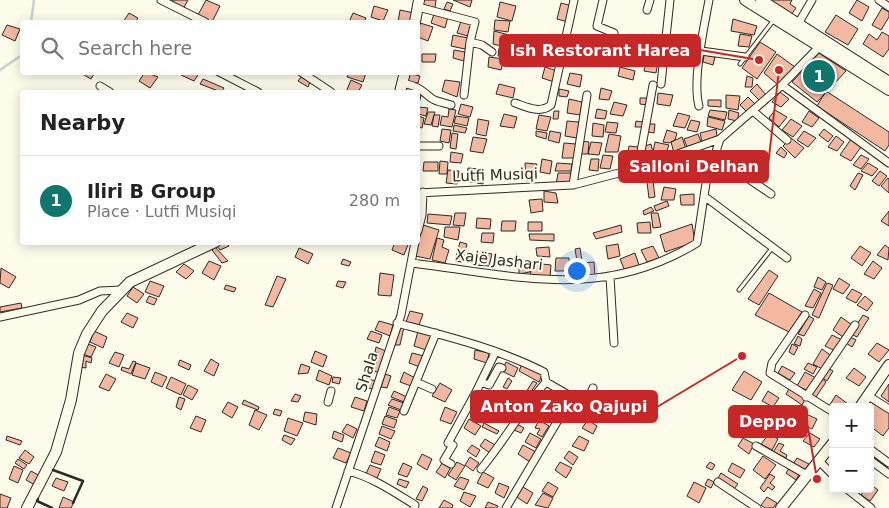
<!DOCTYPE html>
<html lang="en">
<head>
<meta charset="utf-8">
<style>
  :root { --surface:#fff; --page:#f6f6f6; --text:#222; --muted:#767676; --line:#e0e0e0; --accent:#0f766e }
  body { margin:0; font-family:"DejaVu Sans",sans-serif; background:var(--page); color:var(--text) }
  .controls { position:absolute; right:15px; bottom:15px; display:grid; overflow:hidden; border-radius:5px; box-shadow:0 2px 12px #0003 }
  .controls button { width:45px; height:45px; display:grid; place-items:center; padding:0; border:0; border-bottom:1px solid var(--line); background:var(--surface); color:var(--text); font:25px sans-serif }
  .you { position:absolute; left:576px; top:270px; width:18px; height:18px; margin:-12px; border:4px solid #fff; border-radius:50%; background:#1a73e8; box-shadow:0 0 0 8px #1a73e833 }
  .badge { display:grid; place-items:center; width:32px; height:32px; border-radius:50%; background:var(--accent); color:#fff; font-size:16px; font-weight:700 }
  .pin { position:absolute; translate:-50% -50%; border:2px solid #fff; box-shadow:0 1px 5px #0006 }
  .list { margin:0; padding:0; list-style:none }
  h2 { display:flex; justify-content:space-between; align-items:center; height:65px; margin:0; padding:0 20px; font-size:21px }
  h2 small { font-size:16px; font-weight:400; color:var(--muted) }
  .list li { display:grid; grid-template-columns:32px 1fr auto; gap:15px; align-items:center; box-sizing:border-box; height:90px; padding:0 20px; border-top:1px solid var(--line) }
  .list b { display:block; font-size:19px; white-space:nowrap }
  .list p { margin:0; font-size:16px; white-space:nowrap; color:var(--muted) }
  .list em { font-size:16px; font-style:normal; color:var(--muted) }
  .icon { flex:none; width:28px; height:28px; fill:none; stroke:currentColor; stroke-width:2; stroke-linecap:round; stroke-linejoin:round }
  .map { position:relative; flex:none; width:889px; height:508px; overflow:hidden }
  .search { position:absolute; background:var(--surface); box-shadow:0 2px 12px #0003; left:20px; top:20px; width:400px; height:55px; display:flex; align-items:center; gap:12px; box-sizing:border-box; padding:0 18px; border-radius:5px; color:var(--muted); font-size:19px }
  .panel { position:absolute; background:var(--surface); box-shadow:0 2px 12px #0003; left:20px; top:90px; width:400px; height:155px; border-radius:5px }
  .map>svg:first-child { display:block }
</style>
</head>
<body>
<div class="map">
<svg width="889" height="508" viewBox="0 0 889 508">
  <rect width="100%" height="100%" fill="#fdfbea"/>
  <g fill="none" stroke-linecap="round" stroke-linejoin="round">
    <path stroke="#c7d0d0" stroke-width="2.5" d="M 31,22 L 34,0
      M 0,70 L 22,55"/>
  </g>
  <path fill="#f2b8a0" stroke="#2b2b2b" d="M 173,0 L 188,0 L 183,9 L 171,3 Z
    M 206,0 L 220,6 L 212,22 L 198,15 Z
    M 423,0 L 436,0 L 435,8 L 422,4 Z
    M 453,0 L 472,0 L 470,7 Z
    M 767,0 L 792,0 L 790,4 L 796,8 L 791,15 Z
    M 857,0 L 869,7 L 862,21 L 849,13 Z
    M 447,2 L 453,4 L 450,11 L 444,9 Z
    M 500,2 L 516,6 L 512,21 L 497,17 Z
    M 561,3 L 572,6 L 568,22 L 557,19 Z
    M 374,6 L 388,10 L 383,21 L 371,17 Z
    M 882,8 L 889,12 L 889,17 L 881,30 L 872,25 Z
    M 400,10 L 414,13 L 412,22 L 398,22 Z
    M 129,13 L 138,18 L 135,22 L 123,22 Z
    M 353,13 L 366,18 L 364,22 L 349,22 Z
    M 434,14 L 448,17 L 445,28 L 431,23 Z
    M 836,15 L 858,29 L 848,45 L 825,32 Z
    M 733,19 L 757,26 L 754,35 L 731,31 Z
    M 495,20 L 510,21 L 508,32 L 494,30 Z
    M 461,21 L 471,24 L 468,36 L 457,33 Z
    M 420,23 L 433,27 L 428,41 L 418,37 Z
    M 7,25 L 20,29 L 15,41 L 2,35 Z
    M 494,31 L 509,35 L 506,47 L 493,44 Z
    M 882,32 L 889,36 L 889,49 L 883,57 L 863,44 L 869,34 L 877,40 Z
    M 740,34 L 752,36 L 749,47 L 738,46 Z
    M 453,35 L 468,38 L 465,49 L 451,46 Z
    M 760,42 L 776,52 L 757,79 L 742,68 Z
    M 499,48 L 506,49 L 505,57 L 498,56 Z
    M 454,50 L 465,52 L 464,61 L 453,58 Z
    M 819,53 L 846,71 L 817,102 L 792,82 Z
    M 422,54 L 436,54 L 435,62 L 422,62 Z
    M 777,54 L 795,67 L 778,85 L 764,73 Z
    M 704,55 L 715,57 L 713,65 L 703,62 Z
    M 489,57 L 504,59 L 501,70 L 488,67 Z
    M 647,59 L 658,61 L 656,73 L 644,71 Z
    M 545,67 L 557,71 L 554,82 L 542,78 Z
    M 620,67 L 635,71 L 633,80 L 618,76 Z
    M 79,72 L 92,72 L 94,74 L 91,79 Z
    M 145,72 L 158,77 L 150,88 L 139,81 Z
    M 183,72 L 200,72 L 194,81 L 181,75 Z
    M 349,72 L 365,72 L 366,73 L 363,82 L 347,77 Z
    M 408,73 L 420,76 L 418,83 L 405,81 Z
    M 570,73 L 582,75 L 580,87 L 567,84 Z
    M 747,76 L 753,78 L 752,87 L 745,87 Z
    M 301,77 L 310,82 L 308,87 L 298,81 Z
    M 203,79 L 224,88 L 221,92 L 200,84 Z
    M 351,80 L 362,85 L 358,92 L 346,92 Z
    M 445,80 L 460,82 L 457,97 L 442,91 Z
    M 499,84 L 515,88 L 513,98 L 496,94 Z
    M 757,84 L 766,95 L 759,100 L 750,91 Z
    M 407,87 L 422,91 L 419,104 L 418,92 L 405,92 Z
    M 601,88 L 612,91 L 609,100 L 599,99 Z
    M 559,89 L 569,91 L 567,97 L 559,96 Z
    M 826,91 L 889,132 L 889,145 L 885,151 L 817,106 Z
    M 780,92 L 789,99 L 781,107 L 772,102 Z
    M 658,93 L 673,95 L 670,106 L 657,104 Z
    M 726,95 L 740,96 L 738,110 L 726,108 Z
    M 748,97 L 755,104 L 747,112 L 740,105 Z
    M 640,98 L 647,98 L 647,105 L 640,104 Z
    M 569,99 L 582,102 L 580,115 L 567,113 Z
    M 708,100 L 721,100 L 721,107 L 708,106 Z
    M 614,102 L 627,105 L 623,116 L 610,114 Z
    M 461,104 L 473,107 L 470,117 L 458,114 Z
    M 418,107 L 428,108 L 426,116 L 418,114 Z
    M 449,109 L 456,110 L 452,127 L 440,125 L 442,116 L 448,117 Z
    M 597,109 L 607,111 L 605,119 L 595,118 Z
    M 710,110 L 727,112 L 725,120 L 708,116 Z
    M 729,110 L 739,113 L 737,121 L 728,119 Z
    M 775,110 L 787,117 L 779,127 L 769,118 Z
    M 554,111 L 559,111 L 558,119 L 553,119 Z
    M 809,111 L 819,118 L 812,127 L 802,122 Z
    M 428,112 L 435,112 L 431,125 L 424,124 Z
    M 678,113 L 690,116 L 685,128 L 673,126 Z
    M 504,114 L 517,117 L 514,128 L 500,126 Z
    M 434,115 L 440,115 L 438,127 L 432,126 Z
    M 539,115 L 551,117 L 547,131 L 536,129 Z
    M 418,116 L 424,118 L 422,128 L 418,127 Z
    M 456,116 L 469,118 L 467,126 L 454,123 Z
    M 708,117 L 725,121 L 722,130 L 707,126 Z
    M 478,119 L 489,121 L 486,136 L 476,134 Z
    M 791,119 L 802,126 L 793,137 L 782,130 Z
    M 691,120 L 700,122 L 697,132 L 687,130 Z
    M 567,121 L 579,122 L 577,138 L 565,136 Z
    M 636,121 L 643,122 L 643,127 L 635,127 Z
    M 607,122 L 618,123 L 616,133 L 605,132 Z
    M 593,123 L 604,125 L 603,137 L 592,136 Z
    M 649,124 L 655,124 L 654,133 L 648,132 Z
    M 454,125 L 467,128 L 465,133 L 453,131 Z
    M 442,129 L 451,130 L 449,143 L 440,141 Z
    M 716,129 L 717,136 L 702,142 L 700,133 Z
    M 824,129 L 833,136 L 828,142 L 819,135 Z
    M 667,130 L 677,133 L 675,140 L 669,143 L 663,142 Z
    M 536,131 L 547,133 L 546,139 L 536,136 Z
    M 550,131 L 561,133 L 559,143 L 548,140 Z
    M 804,131 L 816,138 L 808,147 L 797,140 Z
    M 452,133 L 458,134 L 456,149 L 450,148 Z
    M 609,134 L 621,136 L 618,152 L 605,152 Z
    M 698,134 L 701,142 L 687,147 L 684,139 Z
    M 836,136 L 844,142 L 837,151 L 828,147 Z
    M 473,137 L 487,139 L 483,153 L 470,151 Z
    M 682,137 L 686,149 L 674,153 L 671,142 Z
    M 791,138 L 804,148 L 795,158 L 783,146 Z
    M 851,139 L 861,147 L 851,161 L 840,155 Z
    M 581,141 L 589,142 L 588,154 L 580,154 Z
    M 591,142 L 602,143 L 599,155 L 588,154 Z
    M 655,142 L 669,145 L 666,153 L 653,152 Z
    M 564,143 L 576,144 L 575,158 L 562,158 Z
    M 651,144 L 654,157 L 644,159 L 642,147 Z
    M 629,146 L 638,147 L 637,154 L 628,153 Z
    M 781,147 L 787,153 L 784,158 L 776,153 Z
    M 451,152 L 463,154 L 461,163 L 450,162 Z
    M 603,155 L 613,156 L 610,169 L 600,168 Z
    M 861,155 L 869,159 L 861,169 L 853,165 Z
    M 542,159 L 552,161 L 550,174 L 540,172 Z
    M 591,159 L 599,159 L 598,171 L 589,170 Z
    M 440,161 L 448,162 L 447,174 L 439,174 Z
    M 424,162 L 438,162 L 438,171 L 423,171 Z
    M 525,163 L 537,164 L 533,180 L 526,180 Z
    M 557,163 L 572,164 L 571,171 L 555,171 Z
    M 868,163 L 878,169 L 872,176 L 861,171 Z
    M 468,168 L 478,169 L 477,182 L 466,182 Z
    M 448,170 L 459,171 L 457,184 L 446,183 Z
    M 880,171 L 887,176 L 879,186 L 872,181 Z
    M 478,173 L 484,175 L 483,184 L 477,183 Z
    M 558,173 L 571,173 L 570,184 L 556,185 Z
    M 652,173 L 655,197 L 649,198 L 646,175 Z
    M 858,173 L 863,175 L 855,190 L 850,186 Z
    M 888,178 L 889,179 L 889,193 L 881,186 Z
    M 664,187 L 676,189 L 674,200 L 661,200 Z
    M 544,191 L 556,193 L 558,203 L 544,202 Z
    M 694,194 L 694,205 L 681,205 L 680,195 Z
    M 542,199 L 543,211 L 531,213 L 529,200 Z
    M 667,201 L 669,206 L 656,211 L 654,206 Z
    M 651,207 L 654,211 L 644,215 L 643,211 Z
    M 889,211 L 889,226 L 881,221 Z
    M 455,213 L 466,213 L 464,226 L 453,225 Z
    M 651,213 L 658,213 L 661,227 L 653,228 Z
    M 428,214 L 452,216 L 450,225 L 427,223 Z
    M 477,218 L 491,219 L 490,229 L 476,228 Z
    M 502,221 L 516,221 L 515,231 L 501,231 Z
    M 528,222 L 542,222 L 542,231 L 528,231 Z
    M 650,222 L 651,233 L 638,233 L 637,223 Z
    M 692,224 L 695,242 L 665,252 L 660,235 Z
    M 423,225 L 439,230 L 430,259 L 415,256 Z
    M 621,225 L 622,232 L 596,239 L 593,233 Z
    M 445,227 L 460,227 L 458,240 L 444,237 Z
    M 482,233 L 494,233 L 493,243 L 481,242 Z
    M 529,234 L 554,234 L 554,241 L 530,240 Z
    M 437,238 L 444,240 L 442,247 L 449,250 L 445,263 L 432,260 Z
    M 226,242 L 229,246 L 220,250 L 217,246 Z
    M 395,242 L 409,242 L 404,255 L 392,250 Z
    M 460,242 L 467,244 L 462,262 L 455,261 Z
    M 618,244 L 620,256 L 608,259 L 606,246 Z
    M 885,245 L 889,248 L 888,260 L 877,255 Z
    M 653,246 L 659,258 L 647,262 L 641,250 Z
    M 860,246 L 871,253 L 862,266 L 851,258 Z
    M 215,247 L 228,261 L 222,263 L 212,250 Z
    M 549,247 L 550,257 L 537,256 L 536,248 Z
    M 299,248 L 313,254 L 308,264 L 295,257 Z
    M 580,248 L 582,261 L 577,261 L 575,249 Z
    M 478,251 L 492,254 L 489,266 L 475,265 Z
    M 635,253 L 639,265 L 625,271 L 620,259 Z
    M 556,258 L 569,258 L 569,271 L 555,271 Z
    M 343,259 L 351,262 L 349,266 L 341,264 Z
    M 209,261 L 221,266 L 214,280 L 202,273 Z
    M 530,261 L 530,272 L 519,274 L 519,262 Z
    M 873,261 L 882,268 L 874,279 L 864,274 Z
    M 594,262 L 595,276 L 582,277 L 581,263 Z
    M 533,263 L 551,265 L 550,277 L 530,275 Z
    M 184,264 L 194,271 L 186,279 L 176,272 Z
    M 1,268 L 16,277 L 9,288 L 0,283 Z
    M 769,270 L 778,276 L 759,305 L 748,299 Z
    M 380,273 L 394,275 L 391,296 L 378,295 Z
    M 277,276 L 286,279 L 273,307 L 265,305 Z
    M 818,277 L 826,282 L 822,290 L 814,287 Z
    M 839,278 L 850,285 L 843,294 L 833,289 Z
    M 150,281 L 164,286 L 159,297 L 145,292 Z
    M 338,281 L 346,282 L 343,288 L 336,286 Z
    M 827,283 L 833,285 L 819,318 L 812,315 Z
    M 226,285 L 236,288 L 234,292 L 224,289 Z
    M 133,287 L 144,294 L 137,303 L 127,296 Z
    M 814,289 L 821,293 L 813,308 L 805,306 Z
    M 852,289 L 862,294 L 856,303 L 846,298 Z
    M 769,293 L 802,312 L 789,332 L 755,315 Z
    M 149,296 L 157,299 L 154,305 L 146,302 Z
    M 865,296 L 873,303 L 867,311 L 857,305 Z
    M 21,303 L 22,308 L 0,312 L 0,307 Z
    M 410,311 L 423,314 L 419,325 L 406,322 Z
    M 127,313 L 138,318 L 133,328 L 121,322 Z
    M 863,315 L 869,318 L 857,337 L 851,334 Z
    M 809,316 L 814,319 L 804,336 L 798,334 Z
    M 841,317 L 852,325 L 843,337 L 833,330 Z
    M 379,321 L 393,325 L 390,336 L 375,330 Z
    M 397,325 L 404,327 L 400,345 L 394,345 Z
    M 94,331 L 107,337 L 103,348 L 90,342 Z
    M 371,331 L 382,335 L 379,343 L 367,339 Z
    M 418,331 L 432,336 L 426,350 L 414,346 Z
    M 832,335 L 842,340 L 835,351 L 825,346 Z
    M 798,336 L 802,339 L 800,346 L 794,344 Z
    M 850,337 L 856,340 L 852,347 L 846,343 Z
    M 877,343 L 889,350 L 879,362 L 868,354 Z
    M 88,344 L 96,347 L 91,357 L 83,354 Z
    M 792,344 L 798,347 L 794,355 L 789,352 Z
    M 376,347 L 386,351 L 380,373 L 374,371 L 379,354 L 375,352 Z
    M 822,349 L 833,357 L 824,370 L 813,364 Z
    M 475,350 L 489,353 L 487,363 L 474,359 Z
    M 315,351 L 327,356 L 323,367 L 311,362 Z
    M 115,352 L 124,355 L 119,367 L 109,363 Z
    M 412,353 L 424,356 L 420,367 L 409,363 Z
    M 82,355 L 92,358 L 91,363 L 86,361 L 86,368 L 80,367 Z
    M 211,359 L 219,364 L 214,376 L 204,371 Z
    M 180,360 L 191,365 L 189,370 L 178,365 Z
    M 133,361 L 136,362 L 131,374 L 121,370 L 122,367 L 129,369 Z
    M 506,362 L 518,368 L 514,377 L 502,371 Z
    M 136,363 L 150,368 L 145,379 L 132,375 Z
    M 808,363 L 817,367 L 813,374 L 804,369 Z
    M 301,364 L 310,367 L 308,373 L 298,374 Z
    M 522,364 L 543,374 L 539,382 L 519,371 Z
    M 782,366 L 795,373 L 790,380 L 778,373 Z
    M 828,368 L 833,371 L 827,381 L 821,377 Z
    M 854,368 L 866,377 L 859,386 L 846,378 Z
    M 319,370 L 332,376 L 329,385 L 316,380 Z
    M 744,371 L 762,382 L 751,400 L 732,390 Z
    M 155,372 L 167,377 L 162,387 L 151,382 Z
    M 404,372 L 415,378 L 411,386 L 400,382 Z
    M 805,372 L 816,378 L 809,391 L 797,386 Z
    M 106,374 L 116,379 L 109,391 L 99,387 Z
    M 385,374 L 391,376 L 387,388 L 381,387 Z
    M 362,376 L 375,381 L 372,389 L 359,385 Z
    M 171,377 L 186,384 L 181,395 L 166,388 Z
    M 333,377 L 341,378 L 339,384 L 332,382 Z
    M 508,378 L 512,381 L 507,389 L 503,387 Z
    M 821,378 L 826,382 L 816,397 L 810,395 Z
    M 533,381 L 537,383 L 526,399 L 523,397 Z
    M 440,383 L 452,390 L 445,402 L 432,396 Z
    M 889,384 L 889,402 L 881,396 Z
    M 188,385 L 198,390 L 192,400 L 183,395 Z
    M 789,389 L 806,398 L 802,405 L 786,394 Z
    M 394,391 L 407,397 L 404,402 L 391,397 Z
    M 768,391 L 779,398 L 773,407 L 762,401 Z
    M 295,394 L 301,396 L 298,402 L 291,401 Z
    M 836,395 L 848,404 L 846,407 L 833,408 L 829,406 Z
    M 179,397 L 185,399 L 181,410 L 176,407 Z
    M 355,397 L 367,401 L 364,411 L 351,407 Z
    M 392,399 L 404,403 L 401,410 L 388,405 Z
    M 244,400 L 259,407 L 258,410 L 242,404 Z
    M 875,400 L 889,412 L 889,428 L 883,436 L 870,426 L 870,407 Z
    M 228,402 L 238,407 L 232,418 L 222,412 Z
    M 389,407 L 400,411 L 397,418 L 386,415 Z
    M 445,407 L 457,412 L 451,424 L 440,420 Z
    M 275,409 L 282,411 L 280,416 L 273,414 Z
    M 255,410 L 267,415 L 259,430 L 249,425 Z
    M 305,412 L 317,414 L 316,425 L 303,421 Z
    M 804,413 L 817,419 L 812,429 L 797,422 Z
    M 196,416 L 206,420 L 201,432 L 190,428 Z
    M 385,416 L 397,420 L 394,428 L 382,424 Z
    M 288,418 L 303,423 L 297,436 L 284,431 Z
    M 469,419 L 481,426 L 475,435 L 464,428 Z
    M 539,420 L 549,426 L 542,437 L 537,434 L 540,429 L 535,428 Z
    M 588,420 L 597,426 L 593,434 L 582,428 Z
    M 484,423 L 499,431 L 497,434 L 482,427 Z
    M 347,424 L 357,429 L 353,438 L 342,432 Z
    M 517,424 L 524,428 L 521,433 L 514,430 Z
    M 382,426 L 395,431 L 391,439 L 379,434 Z
    M 334,431 L 344,435 L 342,442 L 332,438 Z
    M 530,433 L 541,439 L 536,448 L 525,442 Z
    M 810,433 L 820,439 L 814,447 L 803,441 Z
    M 769,434 L 778,439 L 772,450 L 761,444 Z
    M 284,435 L 295,439 L 291,445 L 282,440 Z
    M 7,436 L 22,441 L 20,445 L 6,440 Z
    M 579,436 L 589,441 L 584,451 L 572,446 Z
    M 379,437 L 390,442 L 387,451 L 375,446 Z
    M 743,438 L 754,444 L 749,454 L 738,446 Z
    M 485,439 L 495,445 L 490,453 L 480,446 Z
    M 779,443 L 784,445 L 780,451 L 787,455 L 786,458 L 773,452 Z
    M 472,445 L 480,450 L 476,457 L 467,451 Z
    M 523,445 L 536,452 L 530,462 L 518,454 Z
    M 338,448 L 351,453 L 346,463 L 333,458 Z
    M 25,450 L 34,457 L 29,464 L 19,458 Z
    M 375,451 L 385,455 L 381,465 L 371,462 Z
    M 569,451 L 578,457 L 573,465 L 564,458 Z
    M 422,454 L 432,459 L 427,470 L 417,464 Z
    M 763,456 L 776,465 L 765,479 L 753,470 Z
    M 470,457 L 479,463 L 473,471 L 465,465 Z
    M 797,458 L 809,464 L 804,471 L 793,464 Z
    M 18,459 L 27,465 L 24,469 L 15,463 Z
    M 443,462 L 451,467 L 445,478 L 436,472 Z
    M 457,462 L 465,466 L 456,480 L 448,475 Z
    M 560,462 L 572,468 L 566,478 L 555,470 Z
    M 710,462 L 715,465 L 712,470 L 706,467 Z
    M 403,463 L 412,467 L 407,477 L 398,474 Z
    M 732,463 L 745,470 L 740,478 L 728,471 Z
    M 370,465 L 381,469 L 377,478 L 366,474 Z
    M 14,466 L 23,470 L 18,483 L 9,479 Z
    M 790,467 L 800,473 L 796,480 L 786,473 Z
    M 31,471 L 40,476 L 35,485 L 26,480 Z
    M 483,472 L 494,478 L 488,488 L 477,483 Z
    M 721,473 L 738,484 L 734,489 L 718,478 Z
    M 770,474 L 775,477 L 770,483 L 775,487 L 772,490 L 768,487 L 764,492 L 760,488 Z
    M 460,477 L 469,480 L 464,490 L 454,486 Z
    M 56,478 L 68,482 L 64,491 L 52,486 Z
    M 399,479 L 409,482 L 406,488 L 397,484 Z
    M 708,479 L 714,482 L 711,488 L 705,485 Z
    M 548,482 L 558,488 L 553,497 L 542,491 Z
    M 694,482 L 706,488 L 699,503 L 687,496 Z
    M 499,483 L 509,487 L 504,498 L 495,493 Z
    M 870,484 L 878,490 L 870,501 L 861,495 L 865,489 L 870,489 Z
    M 423,486 L 428,489 L 422,501 L 416,499 Z
    M 523,487 L 533,493 L 527,504 L 517,497 Z
    M 464,492 L 476,496 L 470,507 L 460,501 Z
    M 543,493 L 553,498 L 548,508 L 535,505 Z
    M 0,494 L 11,498 L 7,508 L 0,508 Z
    M 63,497 L 74,502 L 71,508 L 59,508 Z
    M 767,497 L 777,503 L 773,508 L 765,508 L 761,505 Z
    M 444,500 L 453,505 L 452,508 L 439,508 Z
    M 488,502 L 498,506 L 497,508 L 485,508 Z"/>
  <g fill="none" stroke-linecap="round" stroke-linejoin="round">
    <g stroke="#2b2b2b" stroke-width="5">
      <path id="lane" d="M 740,64 L 773,21
        M 739,290 L 773,247"/>
    </g>
    <g stroke="#2b2b2b" stroke-width="9">
      <path id="street" d="M 161,0 L 205,22
        M 603,0 L 597,26 L 614,33
        M 879,0 L 889,7
        M 418,7 L 475,22 L 470,42 L 464,95
        M 647,10 L 650,0
        M 798,24 L 812,0
        M 470,42 L 482,45 L 492,52
        M 701,51 L 745,57
        M 219,72 L 258,92
        M 301,72 L 331,92
        M 403,83 C 419,87 420,89 431,98 C 436,102 446,103 451,105
        M 661,84 L 670,0
        M 782,85 L 889,163
        M 100,86 L 110,92
        M 515,103 C 527,107 540,114 551,105 L 574,0
        M 699,106 C 692,80 704,28 709,0
        M 753,111 L 787,140
        M 418,146 L 439,146
        M 715,156 L 771,194
        M 638,168 L 653,85
        M 573,185 L 587,95
        M 418,193 L 573,185 L 638,168 L 720,139 L 782,85 L 820,46
        M 704,196 L 787,258
        M 418,231 L 422,215 L 423,192
        M 411,263 C 516,275 600,302 697,243 L 706,183 L 720,139
        M 610,277 L 614,343
        M 805,315 L 772,363 L 770,373 L 833,412
        M 0,317 L 79,300 L 100,291 L 121,290
        M 397,323 C 446,336 499,349 544,372 L 546,382 L 586,405 L 596,415
        M 416,382 L 432,389
        M 481,382 L 489,385 L 499,367 L 502,368
        M 867,395 L 889,409
        M 806,397 L 855,325
        M 328,402 L 331,391
        M 586,405 L 593,388
        M 404,411 L 436,333
        M 756,446 L 807,475
        M 870,449 L 889,463
        M 870,460 L 889,474
        M 819,461 L 833,475
        M 451,464 L 444,460 L 453,445 L 448,443 L 475,394 L 495,353
        M 481,469 C 504,441 522,409 546,382
        M 348,471 C 372,477 394,492 415,505 L 414,508
        M 718,482 L 757,508
        M 847,489 L 871,508
        M 336,508 L 401,315 L 415,242
        M 506,508 L 557,422 L 575,398"/>
    </g>
    <g stroke="#2b2b2b" stroke-width="12">
      <path id="secondary" d="M 415,22 L 419,0
        M 400,92 L 405,72
        M 860,407 L 889,365
        M 27,508 L 56,452 L 71,400 L 79,353 L 87,334 L 102,311 L 130,282 L 215,242
        M 781,508 L 833,443"/>
    </g>
    <g stroke="#2b2b2b" stroke-width="12">
      <path id="primary" d="M 745,0 L 889,90
        M 761,0 L 889,82"/>
    </g>
    <use href="#lane" stroke="#fdfbea" stroke-width="3"/>
    <use href="#street" stroke="#fdfbea" stroke-width="7"/>
    <use href="#secondary" stroke="#fdfbea" stroke-width="10"/>
    <use href="#primary" stroke="#fdfbea" stroke-width="10"/>
    <path stroke="#2b2b2b" stroke-width="2.5" d="M 53,470 L 83,481 L 73,503
      M 38,499 L 37,501 L 52,508"/>
  </g>
  <g text-anchor="middle" dominant-baseline="central" stroke-width="4" stroke-linejoin="round" paint-order="stroke">
    <g font-size="15" fill="#2b2b2b" stroke="#fdfbea">
      <text transform="translate(495 175) rotate(-2)">Lutfi Musiqi</text>
      <text transform="translate(499 260) rotate(7)">Xajë Jashari</text>
      <text transform="translate(367 372) rotate(-72)">Shala</text>
    </g>
  </g>
  <path fill="none" stroke="#c62828" stroke-width="2" d="M759 60L700 50M779 70L768 166M742 356L657 407M817 479L807 422"/>
  <g fill="#c62828" stroke="#fdfbea" stroke-width="2">
    <circle cx="759" cy="60" r="5"/>
    <circle cx="779" cy="70" r="5"/>
    <circle cx="742" cy="356" r="5"/>
    <circle cx="817" cy="479" r="5"/>
  </g>
  <g fill="#c62828" stroke="#c62828" stroke-width="2">
    <rect x="500" y="35" width="200" height="31" rx="5"/>
    <rect x="619" y="151" width="149" height="31" rx="5"/>
    <rect x="471" y="391" width="186" height="31" rx="5"/>
    <rect x="729" y="406" width="78" height="31" rx="5"/>
  </g>
  <g font-size="16" text-anchor="middle" font-weight="bold" fill="#fff">
    <text x="600" y="56">Ish Restorant Harea</text>
    <text x="694" y="172">Salloni Delhan</text>
    <text x="564" y="412">Anton Zako Qajupi</text>
    <text x="768" y="427">Deppo</text>
  </g>
</svg>
<div class="controls">
<button>+</button>
<button>−</button>
</div>
<div class="you"></div>
<div class="pin badge" style="left:819px;top:76px">1</div>
<div class="search"><svg class="icon" aria-label="search" viewBox="0 0 24 24"><circle cx="10" cy="10" r="6"/><path d="M15 15l6 6"/></svg>Search here</div>
<section class="panel">
<h2>Nearby<small></small></h2>
<ul class="list">
<li><span class="badge">1</span><div><b>Iliri B Group</b><p>Place · Lutfi Musiqi</p></div><em>280 m</em></li>
</ul>
</section>
</div>
</body>
</html>
